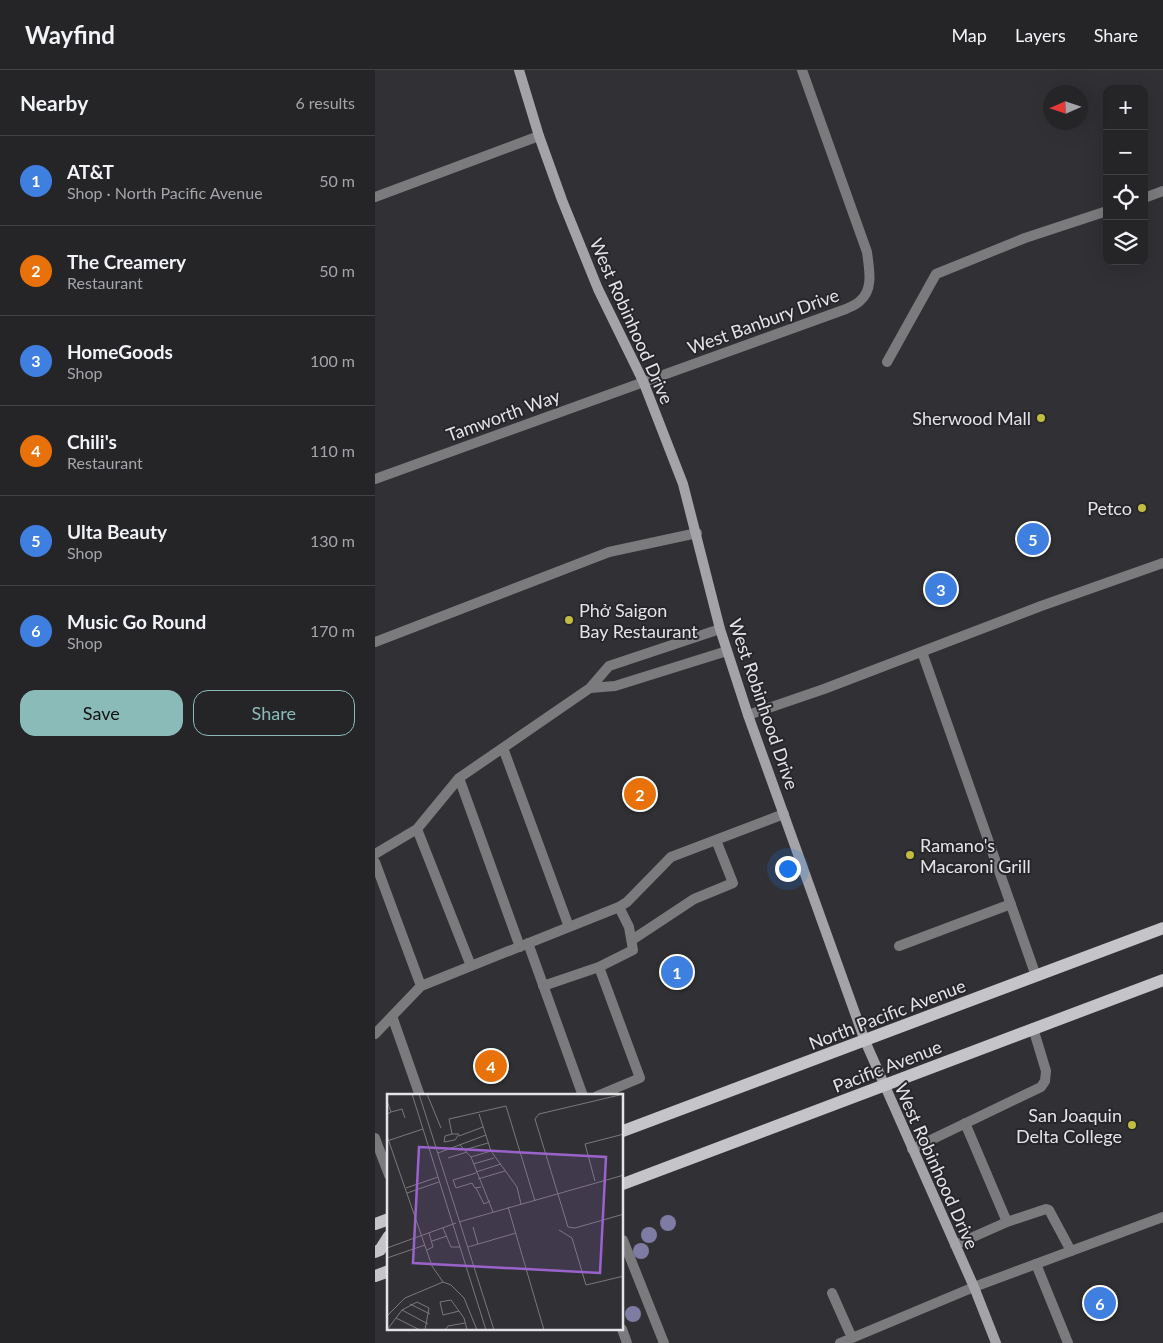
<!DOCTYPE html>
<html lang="en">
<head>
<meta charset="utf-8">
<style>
  :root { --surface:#252528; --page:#2d2d30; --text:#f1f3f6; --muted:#a3a5a8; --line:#424245; --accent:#8bbbb9 }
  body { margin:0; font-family:Lato,sans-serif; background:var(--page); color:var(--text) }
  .controls { position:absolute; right:15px; top:15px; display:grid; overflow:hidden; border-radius:10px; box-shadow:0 5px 20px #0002 }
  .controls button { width:45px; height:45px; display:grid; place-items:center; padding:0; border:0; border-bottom:1px solid var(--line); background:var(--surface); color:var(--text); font:25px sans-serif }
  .compass { position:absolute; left:668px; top:15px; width:45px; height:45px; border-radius:50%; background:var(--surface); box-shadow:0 5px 20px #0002; rotate:267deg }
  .you { position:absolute; left:412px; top:798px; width:18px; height:18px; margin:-12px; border:4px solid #fff; border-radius:50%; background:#1a73e8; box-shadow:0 0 0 8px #1a73e833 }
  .badge { display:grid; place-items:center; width:32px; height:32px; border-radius:50%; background:var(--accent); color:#fff; font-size:16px; font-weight:700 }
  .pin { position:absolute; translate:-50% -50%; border:2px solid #fff; box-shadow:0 1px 5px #0006 }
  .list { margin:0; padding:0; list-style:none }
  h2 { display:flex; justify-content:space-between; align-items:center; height:65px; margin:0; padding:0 20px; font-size:21px }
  h2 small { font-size:16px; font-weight:400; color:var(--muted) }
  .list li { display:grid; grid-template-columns:32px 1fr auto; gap:15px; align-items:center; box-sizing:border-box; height:90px; padding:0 20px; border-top:1px solid var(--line) }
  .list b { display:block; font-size:19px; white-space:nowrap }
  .list p { margin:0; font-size:16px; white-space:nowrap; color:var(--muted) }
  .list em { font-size:16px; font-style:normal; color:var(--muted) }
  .actions { display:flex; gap:10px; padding:15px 20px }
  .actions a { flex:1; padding:11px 0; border:1px solid var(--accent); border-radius:15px; text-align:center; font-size:18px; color:var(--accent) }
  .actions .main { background:var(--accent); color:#111 }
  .icon { flex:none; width:28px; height:28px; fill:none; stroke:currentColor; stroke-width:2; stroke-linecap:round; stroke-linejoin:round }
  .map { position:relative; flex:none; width:788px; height:1273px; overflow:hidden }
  header { display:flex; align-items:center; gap:30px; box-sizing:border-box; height:70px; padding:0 25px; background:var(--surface); border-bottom:1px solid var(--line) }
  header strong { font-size:24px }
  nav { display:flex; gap:28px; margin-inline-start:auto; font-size:18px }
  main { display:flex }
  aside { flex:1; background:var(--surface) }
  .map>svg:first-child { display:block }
</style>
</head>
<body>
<header>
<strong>Wayfind</strong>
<nav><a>Map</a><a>Layers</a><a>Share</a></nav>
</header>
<main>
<aside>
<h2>Nearby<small>6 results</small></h2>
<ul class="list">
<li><span class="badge" style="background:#3f7fe0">1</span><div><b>AT&amp;T</b><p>Shop · North Pacific Avenue</p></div><em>50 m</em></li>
<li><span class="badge" style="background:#e8710a">2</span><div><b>The Creamery</b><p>Restaurant</p></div><em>50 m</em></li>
<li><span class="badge" style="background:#3f7fe0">3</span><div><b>HomeGoods</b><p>Shop</p></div><em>100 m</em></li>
<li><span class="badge" style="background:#e8710a">4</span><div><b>Chili's</b><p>Restaurant</p></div><em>110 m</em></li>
<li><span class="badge" style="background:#3f7fe0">5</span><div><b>Ulta Beauty</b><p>Shop</p></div><em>130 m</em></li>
<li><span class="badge" style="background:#3f7fe0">6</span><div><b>Music Go Round</b><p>Shop</p></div><em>170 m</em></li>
</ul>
<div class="actions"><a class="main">Save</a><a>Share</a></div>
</aside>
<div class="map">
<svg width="788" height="1273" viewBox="0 0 788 1273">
  <rect width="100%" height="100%" fill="#313135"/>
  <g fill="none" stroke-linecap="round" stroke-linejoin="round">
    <path stroke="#7b7b7d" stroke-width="10" d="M 769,128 L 788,121
      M 512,292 L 561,204 L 650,168 L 732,141
      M 0,572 L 234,482 L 322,463
      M 547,582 L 661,906
      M 215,618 L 240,616 L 352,581
      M 373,645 L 449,619 L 666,536 L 788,493
      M 128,678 L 194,857
      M 84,708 L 145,877
      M 42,759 L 96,896
      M 0,784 L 42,759 L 84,708 L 215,618 L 234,596 L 345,559
      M 0,792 L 46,916
      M 257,870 L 319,829 L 358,813 L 341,770
      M 153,873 L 208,1026
      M 524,876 L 636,834
      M 168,916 L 224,897
      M 17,946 L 45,1026
      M 0,964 L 46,916 L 244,837 L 252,832 L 296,787 L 409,744
      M 222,1026 L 265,1008 L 224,897 L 258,880 L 254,857 L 244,837
      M 590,1053 L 632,1152
      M 0,1068 L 14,1105
      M 537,1079 L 666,1017 L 670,1011 L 671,1001 L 658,958
      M 248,1170 L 289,1273
      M 580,1175 L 632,1152 L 671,1139 L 674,1140 L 696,1181
      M 661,1194 L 693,1273
      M 457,1223 L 477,1268
      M 247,1259 L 252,1273
      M 465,1273 L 599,1217"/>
    <path stroke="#7b7b7d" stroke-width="10" d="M 0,127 L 164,66
      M 0,409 L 471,239 C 475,237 481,235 485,231 C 499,219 494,199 492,182 L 427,0
      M 599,1217 L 788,1147"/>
    <path stroke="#a4a4a8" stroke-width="10" d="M 144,0 L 164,66 L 187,130 L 223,219 L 268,311 L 308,414 L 345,559 L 373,645 L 490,971 L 599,1217 L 621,1273"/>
    <path stroke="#c4c4c9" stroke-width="12" d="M 248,1061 L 788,858
      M 248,1114 L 788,910
      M 0,1154 L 14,1149
      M 0,1182 L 5,1180 L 14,1166
      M 0,1206 L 14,1201"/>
  </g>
  <g fill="#7f7ca3">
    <circle cx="293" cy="1153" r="8"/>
    <circle cx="274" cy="1165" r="8"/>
    <circle cx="266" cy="1181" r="8"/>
    <circle cx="258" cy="1244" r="8"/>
  </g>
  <g fill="#c1bd40" stroke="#27272b" stroke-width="2">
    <circle cx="666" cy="348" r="5"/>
    <circle cx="767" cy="438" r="5"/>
    <circle cx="194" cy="550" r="5"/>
    <circle cx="535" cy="785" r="5"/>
    <circle cx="757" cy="1055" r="5"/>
  </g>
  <g text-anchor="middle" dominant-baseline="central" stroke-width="4" stroke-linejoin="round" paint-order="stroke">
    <g font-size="18" fill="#e4e4e7" stroke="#27272b">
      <text transform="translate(257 251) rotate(66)">West Robinhood Drive</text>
      <text transform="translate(388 251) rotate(-20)">West Banbury Drive</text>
      <text transform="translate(128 345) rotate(-20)">Tamworth Way</text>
      <text transform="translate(389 634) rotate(71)">West Robinhood Drive</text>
      <text transform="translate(512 944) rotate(-21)">North Pacific Avenue</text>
      <text transform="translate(512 996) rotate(-21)">Pacific Avenue</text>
      <text transform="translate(562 1096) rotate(66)">West Robinhood Drive</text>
    </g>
    <g font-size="18" fill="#e4e4e7" stroke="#27272b" text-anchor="end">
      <text x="656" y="348">Sherwood Mall</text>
      <text x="757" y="438">Petco</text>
      <text x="204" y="540" text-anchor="start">Phở Saigon<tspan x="204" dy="21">Bay Restaurant</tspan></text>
      <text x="545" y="775" text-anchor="start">Ramano's<tspan x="545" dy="21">Macaroni Grill</tspan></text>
      <text x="747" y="1045">San Joaquin<tspan x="747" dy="21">Delta College</tspan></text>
    </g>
  </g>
  <g transform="translate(12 1024)">
    <rect width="236" height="236" fill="#313135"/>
    <path fill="none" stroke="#79797c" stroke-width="1" d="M 25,0 L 99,236M 32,0 L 107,236M 40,0 L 54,34M 237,0 L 152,20 L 148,25 L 181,133 L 188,134 L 237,120M 0,7 L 4,18 L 0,20M 4,18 L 15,15 L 18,24M 92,20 L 104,57 L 130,93 L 134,110M 65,40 L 62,25 L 119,12 L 148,107M 65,40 L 72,40 L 68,46 L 57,48 L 58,42 ZM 0,42 L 45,172 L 56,188 L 64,191 L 77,204 L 90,236M 72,42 L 96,33M 0,47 L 36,35M 73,51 L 84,63 L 106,118M 77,56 L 101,49M 51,59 L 99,41M 84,63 L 104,57M 61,64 L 80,58M 86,70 L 107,64M 89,78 L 114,70M 89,79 L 66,86 L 69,94 L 85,89 L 88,94 L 94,93M 91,85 L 118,77M 208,87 L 198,50 L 237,40M 19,94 L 51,83M 89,94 L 97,110 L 103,107M 20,99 L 52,88M 121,113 L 157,236M 72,128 L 237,81M 86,133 L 91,150M 56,134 L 64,153 L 73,153M 172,136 L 185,144 L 199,191 L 237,182M 45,147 L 60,142M 81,153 L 129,139M 0,154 L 69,129M 40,156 L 46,153 L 42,139M 0,164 L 38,151M 23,210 L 43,220M 15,216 L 41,230M 72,217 L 56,221 L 53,208 L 64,206 L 72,217 L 77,224 L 80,236M 0,222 L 18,204 L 56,188M 9,224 L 33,236M 0,236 L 15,216 L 30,208 L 42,214 L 38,236M 58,236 L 61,232 L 78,229"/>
    <path fill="#9a63cb" fill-opacity="0.15" stroke="#9a63cb" stroke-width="2.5" d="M 32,53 L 219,63 L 213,179 L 26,169 Z"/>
    <rect width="236" height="236" fill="none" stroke="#e4e4e7" stroke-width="2.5"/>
  </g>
</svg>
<div class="controls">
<button>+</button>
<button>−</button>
<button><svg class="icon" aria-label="locate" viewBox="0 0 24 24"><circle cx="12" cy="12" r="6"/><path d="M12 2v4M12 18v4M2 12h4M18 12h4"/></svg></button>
<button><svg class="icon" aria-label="layers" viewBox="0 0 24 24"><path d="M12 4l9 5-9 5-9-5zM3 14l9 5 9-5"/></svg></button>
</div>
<svg class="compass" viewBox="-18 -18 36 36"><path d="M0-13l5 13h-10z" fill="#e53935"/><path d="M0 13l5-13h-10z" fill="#a3a5a8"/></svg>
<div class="you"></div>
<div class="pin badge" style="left:302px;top:902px;background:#3f7fe0">1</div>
<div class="pin badge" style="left:265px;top:724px;background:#e8710a">2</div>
<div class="pin badge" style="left:566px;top:519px;background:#3f7fe0">3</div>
<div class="pin badge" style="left:116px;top:996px;background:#e8710a">4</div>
<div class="pin badge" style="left:658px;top:469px;background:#3f7fe0">5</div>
<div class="pin badge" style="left:725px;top:1233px;background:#3f7fe0">6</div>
</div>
</main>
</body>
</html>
